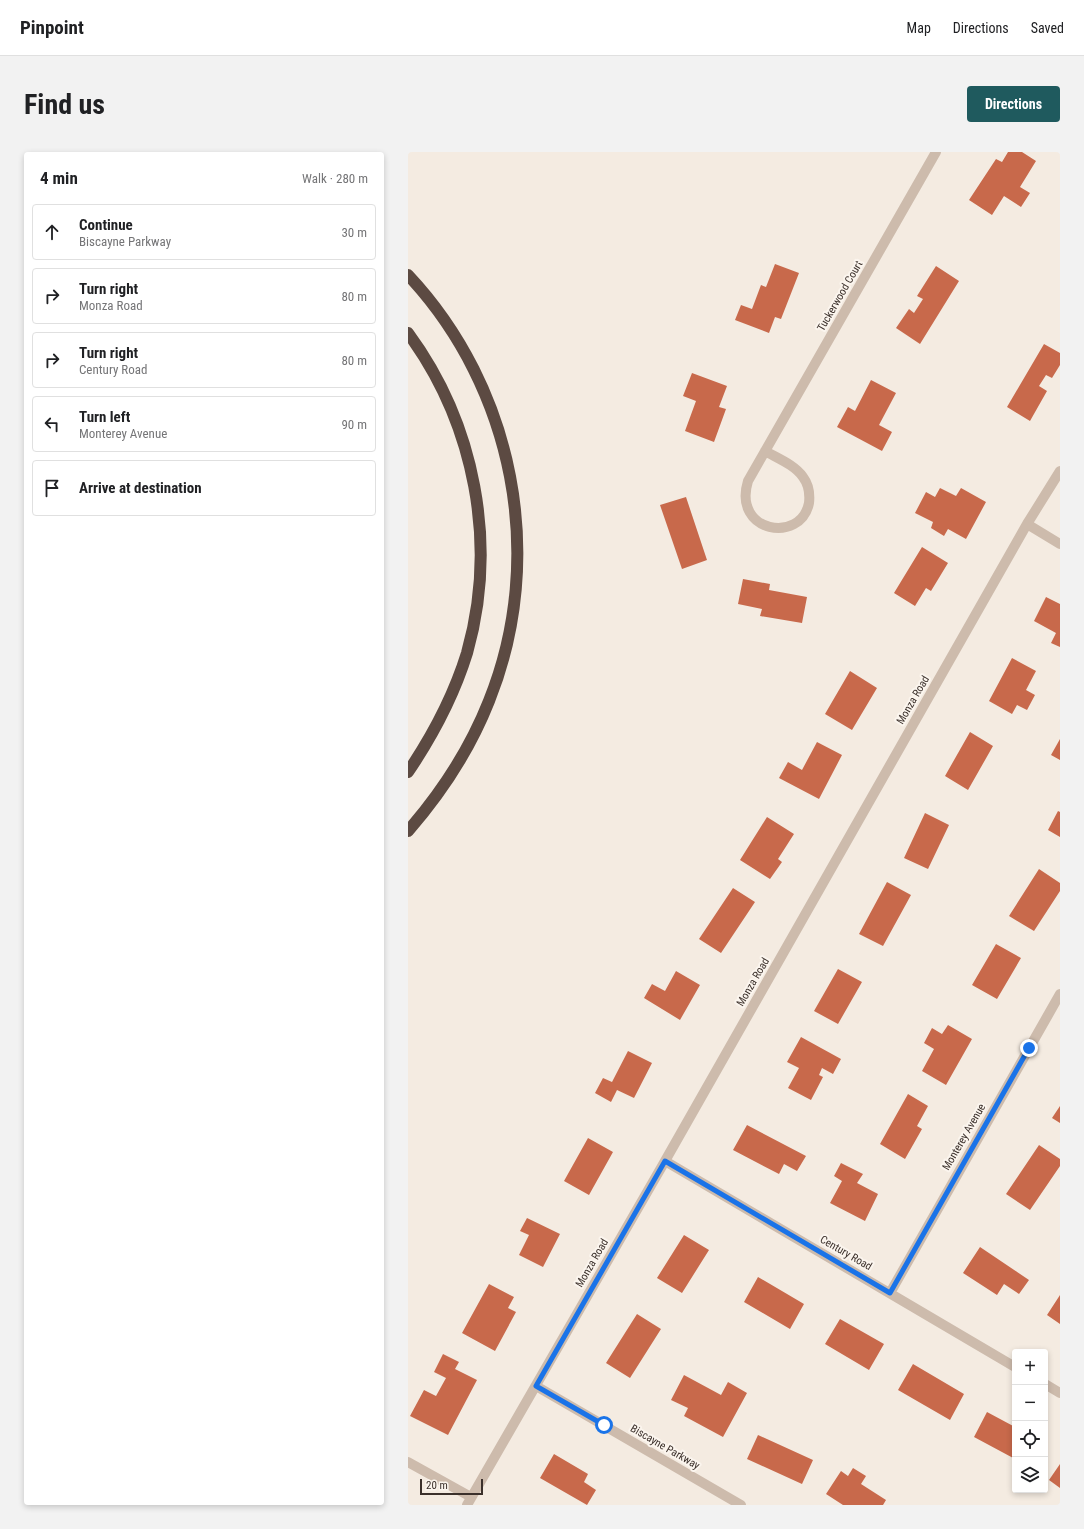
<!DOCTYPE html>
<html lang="en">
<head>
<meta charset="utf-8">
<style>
  :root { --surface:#fff; --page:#f2f2f2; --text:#202124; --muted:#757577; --line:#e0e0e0; --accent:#1f5a5e }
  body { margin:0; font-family:"Roboto Condensed",sans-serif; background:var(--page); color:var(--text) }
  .controls { position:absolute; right:12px; bottom:12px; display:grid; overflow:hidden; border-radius:4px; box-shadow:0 2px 6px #0003 }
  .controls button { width:36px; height:36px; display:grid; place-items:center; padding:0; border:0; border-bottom:1px solid var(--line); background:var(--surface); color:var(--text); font:20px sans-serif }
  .scale { position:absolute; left:12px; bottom:10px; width:63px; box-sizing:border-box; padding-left:4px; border:2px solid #3b302b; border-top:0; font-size:11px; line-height:14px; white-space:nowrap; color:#3b302b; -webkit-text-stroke:3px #fbf5ee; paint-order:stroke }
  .stop { position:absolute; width:12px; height:12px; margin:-9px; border:3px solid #1a73e8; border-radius:50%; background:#fff }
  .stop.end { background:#1a73e8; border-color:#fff; box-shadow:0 1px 4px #0008 }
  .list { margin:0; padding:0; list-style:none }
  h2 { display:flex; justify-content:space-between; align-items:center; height:52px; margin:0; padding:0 16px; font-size:17px }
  h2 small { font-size:13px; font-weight:400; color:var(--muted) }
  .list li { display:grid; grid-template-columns:26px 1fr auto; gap:12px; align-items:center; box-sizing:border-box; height:56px; margin:0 8px 8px; padding:0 8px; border:1px solid var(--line); border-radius:4px }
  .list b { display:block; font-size:15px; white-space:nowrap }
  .list p { margin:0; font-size:13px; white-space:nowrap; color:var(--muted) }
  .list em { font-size:13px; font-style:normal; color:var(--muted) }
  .icon { flex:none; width:22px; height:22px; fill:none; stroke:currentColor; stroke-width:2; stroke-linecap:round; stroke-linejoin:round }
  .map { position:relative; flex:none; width:652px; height:1353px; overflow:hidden; border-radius:4px }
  header { display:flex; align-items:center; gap:24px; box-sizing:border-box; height:56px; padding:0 20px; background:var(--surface); border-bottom:1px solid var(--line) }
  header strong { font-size:19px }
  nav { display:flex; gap:22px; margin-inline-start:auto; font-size:14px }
  .intro { display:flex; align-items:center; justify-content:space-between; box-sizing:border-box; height:96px; padding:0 24px }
  h1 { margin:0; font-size:28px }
  .button { padding:10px 18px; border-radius:4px; background:var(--accent); color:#fff; font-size:14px; font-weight:700 }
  main { display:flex; gap:24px; padding:0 24px }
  aside { flex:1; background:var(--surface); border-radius:4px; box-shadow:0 2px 6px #0003 }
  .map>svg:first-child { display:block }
</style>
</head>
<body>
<header>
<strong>Pinpoint</strong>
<nav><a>Map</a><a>Directions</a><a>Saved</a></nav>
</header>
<div class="intro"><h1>Find us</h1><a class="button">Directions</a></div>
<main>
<aside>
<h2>4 min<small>Walk · 280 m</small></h2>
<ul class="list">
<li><svg class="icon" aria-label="ahead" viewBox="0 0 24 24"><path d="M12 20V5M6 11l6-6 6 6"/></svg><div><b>Continue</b><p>Biscayne Parkway</p></div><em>30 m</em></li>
<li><svg class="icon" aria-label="right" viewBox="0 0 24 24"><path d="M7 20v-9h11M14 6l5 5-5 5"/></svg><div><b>Turn right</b><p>Monza Road</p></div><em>80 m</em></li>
<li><svg class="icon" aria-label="right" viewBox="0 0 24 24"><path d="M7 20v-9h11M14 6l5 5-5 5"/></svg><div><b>Turn right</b><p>Century Road</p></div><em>80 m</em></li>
<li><svg class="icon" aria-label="left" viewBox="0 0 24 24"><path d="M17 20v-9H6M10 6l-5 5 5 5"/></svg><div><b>Turn left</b><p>Monterey Avenue</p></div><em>90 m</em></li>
<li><svg class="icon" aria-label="arrive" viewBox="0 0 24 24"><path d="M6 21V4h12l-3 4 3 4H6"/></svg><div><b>Arrive at destination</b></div></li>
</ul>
</aside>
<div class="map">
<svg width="652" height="1353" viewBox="0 0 652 1353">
  <rect width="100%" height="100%" fill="#f4ebe1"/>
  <path fill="#c8694b" d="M 600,0 L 614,0 L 628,9 L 612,35 L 622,41 L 613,55 L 596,44 L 584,63 L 561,48 L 588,7 L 594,10 Z
    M 367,112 L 391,121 L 373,167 L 367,165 L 361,181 L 327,168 L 333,153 L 344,157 L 353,133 L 358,135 Z
    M 528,114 L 551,129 L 512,192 L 488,176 L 501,157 L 506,161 L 515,147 L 509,144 Z
    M 636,192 L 652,201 L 652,213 L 644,226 L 638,223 L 631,234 L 639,239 L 622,269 L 599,255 Z
    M 284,221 L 319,234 L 311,255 L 318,257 L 306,290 L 277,279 L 288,249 L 275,244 Z
    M 463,228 L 488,241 L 471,273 L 484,280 L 474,299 L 429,275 L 440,255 L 447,259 Z
    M 532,336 L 548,344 L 553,336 L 578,350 L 558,387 L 540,377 L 536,384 L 523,376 L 525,370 L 507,361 L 518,340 L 527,345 Z
    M 278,345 L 299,408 L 274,417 L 252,353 Z
    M 514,395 L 540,411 L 523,439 L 518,436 L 507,454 L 486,441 Z
    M 335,427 L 362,432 L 361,438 L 399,445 L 394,471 L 352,464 L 354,457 L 330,452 Z
    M 638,445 L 652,452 L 652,495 L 643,491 L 648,481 L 626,469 Z
    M 604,506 L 628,519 L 618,538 L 627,543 L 619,558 L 609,553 L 604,562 L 581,549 Z
    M 442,519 L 469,536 L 444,578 L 417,562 Z
    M 562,580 L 585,594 L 560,638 L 537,624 Z
    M 652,587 L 652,608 L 643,603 Z
    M 409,590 L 434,603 L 411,647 L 371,626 L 380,610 L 394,618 Z
    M 650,659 L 652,660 L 652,685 L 640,678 Z
    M 517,661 L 541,673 L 520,717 L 496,706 Z
    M 359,665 L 386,682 L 370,707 L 374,710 L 362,727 L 332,708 Z
    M 631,717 L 652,731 L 652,739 L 626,779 L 601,764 Z
    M 479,730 L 503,743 L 475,794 L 451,782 Z
    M 325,736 L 347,750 L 313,801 L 291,787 Z
    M 588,792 L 613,806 L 589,847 L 564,833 Z
    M 430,817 L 454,830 L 430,872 L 406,859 Z
    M 268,819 L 292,833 L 272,868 L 236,846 L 244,832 L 257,839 Z
    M 540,873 L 564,887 L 538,933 L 514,919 L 526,897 L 516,891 L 524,876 L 534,882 Z
    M 393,885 L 433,907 L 425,922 L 414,916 L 411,923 L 415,925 L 403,948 L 380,936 L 391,916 L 379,910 Z
    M 220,899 L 244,911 L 226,946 L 209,938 L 203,950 L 187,941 L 195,926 L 204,930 Z
    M 500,942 L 520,954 L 509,974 L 514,977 L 497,1007 L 472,992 Z
    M 652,954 L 652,971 L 644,966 Z
    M 339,973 L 398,1004 L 389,1019 L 376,1012 L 371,1022 L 325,998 Z
    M 180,986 L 205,1000 L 181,1043 L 156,1029 Z
    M 631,993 L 652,1007 L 652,1014 L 622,1058 L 598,1042 Z
    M 433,1011 L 455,1022 L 449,1031 L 470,1042 L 457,1069 L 422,1051 L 434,1029 L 426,1024 Z
    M 119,1066 L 152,1082 L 135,1115 L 111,1103 L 121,1083 L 112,1079 Z
    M 276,1083 L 301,1098 L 274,1141 L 249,1126 Z
    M 572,1095 L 621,1128 L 611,1142 L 596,1132 L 589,1143 L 555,1121 Z
    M 350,1125 L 396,1152 L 382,1177 L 336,1150 Z
    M 81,1132 L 106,1145 L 100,1156 L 108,1160 L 87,1199 L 54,1181 Z
    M 652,1143 L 652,1172 L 639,1163 Z
    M 229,1162 L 253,1177 L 222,1226 L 198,1211 Z
    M 432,1167 L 476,1192 L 461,1218 L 417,1192 Z
    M 35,1202 L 51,1210 L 47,1217 L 69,1228 L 40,1283 L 2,1264 L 16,1238 L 28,1244 L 38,1226 L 26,1220 Z
    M 505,1212 L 556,1242 L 542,1268 L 490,1238 Z
    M 276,1223 L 313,1243 L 320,1230 L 339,1241 L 315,1285 L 276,1264 L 280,1256 L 263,1248 Z
    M 579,1260 L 607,1275 L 607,1307 L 566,1285 Z
    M 350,1283 L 405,1308 L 394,1332 L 339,1307 Z
    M 146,1302 L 180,1322 L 176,1330 L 188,1338 L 179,1353 L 132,1326 Z
    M 652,1312 L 652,1336 L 641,1328 Z
    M 445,1316 L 458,1324 L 453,1332 L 478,1348 L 475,1353 L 435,1353 L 418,1342 L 433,1319 L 440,1324 Z"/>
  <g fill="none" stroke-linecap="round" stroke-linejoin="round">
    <path stroke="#cdbbac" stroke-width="10" d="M 357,299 C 369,306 387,313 395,325 C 401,333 402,342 401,351 C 393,392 324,381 340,329 L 528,0
      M 619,372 L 652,392
      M 257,1009 L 607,1215
      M 482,1141 L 652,842
      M 637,1232 L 652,1241
      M 128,1234 L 333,1353
      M 0,1310 L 63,1345
      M 59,1353 L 257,1009 L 619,372 L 652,319"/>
    <path stroke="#5c4a42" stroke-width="12" d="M 0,123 C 106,236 139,405 81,549 C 62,597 34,640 0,679
      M 0,181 C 67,272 90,392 59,501 C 46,543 25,583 0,620"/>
  </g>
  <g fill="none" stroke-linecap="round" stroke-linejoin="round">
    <path stroke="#1a73e8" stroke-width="5" d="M 196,1273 L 128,1234 L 257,1009 L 482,1141 L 621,896"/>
  </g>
  <g text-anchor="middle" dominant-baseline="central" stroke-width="4" stroke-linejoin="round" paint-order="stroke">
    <g font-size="11" fill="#3b302b" stroke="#fbf5ee">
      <text transform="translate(432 144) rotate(-60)">Tuckerwood Court</text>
      <text transform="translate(505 548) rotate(-60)">Monza Road</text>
      <text transform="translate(345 830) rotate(-60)">Monza Road</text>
      <text transform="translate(556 985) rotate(-60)">Monterey Avenue</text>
      <text transform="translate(438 1101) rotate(30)">Century Road</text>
      <text transform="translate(184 1111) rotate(-60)">Monza Road</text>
      <text transform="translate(257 1295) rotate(30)">Biscayne Parkway</text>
    </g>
  </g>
</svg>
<div class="controls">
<button>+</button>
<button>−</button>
<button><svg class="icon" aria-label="locate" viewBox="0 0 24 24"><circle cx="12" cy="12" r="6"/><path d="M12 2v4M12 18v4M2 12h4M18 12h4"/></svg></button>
<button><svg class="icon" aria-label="layers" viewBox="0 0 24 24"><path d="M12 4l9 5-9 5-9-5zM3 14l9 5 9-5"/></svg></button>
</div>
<div class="scale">20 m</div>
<div class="stop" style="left:196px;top:1273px"></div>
<div class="stop end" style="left:621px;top:896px"></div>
</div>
</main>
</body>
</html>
